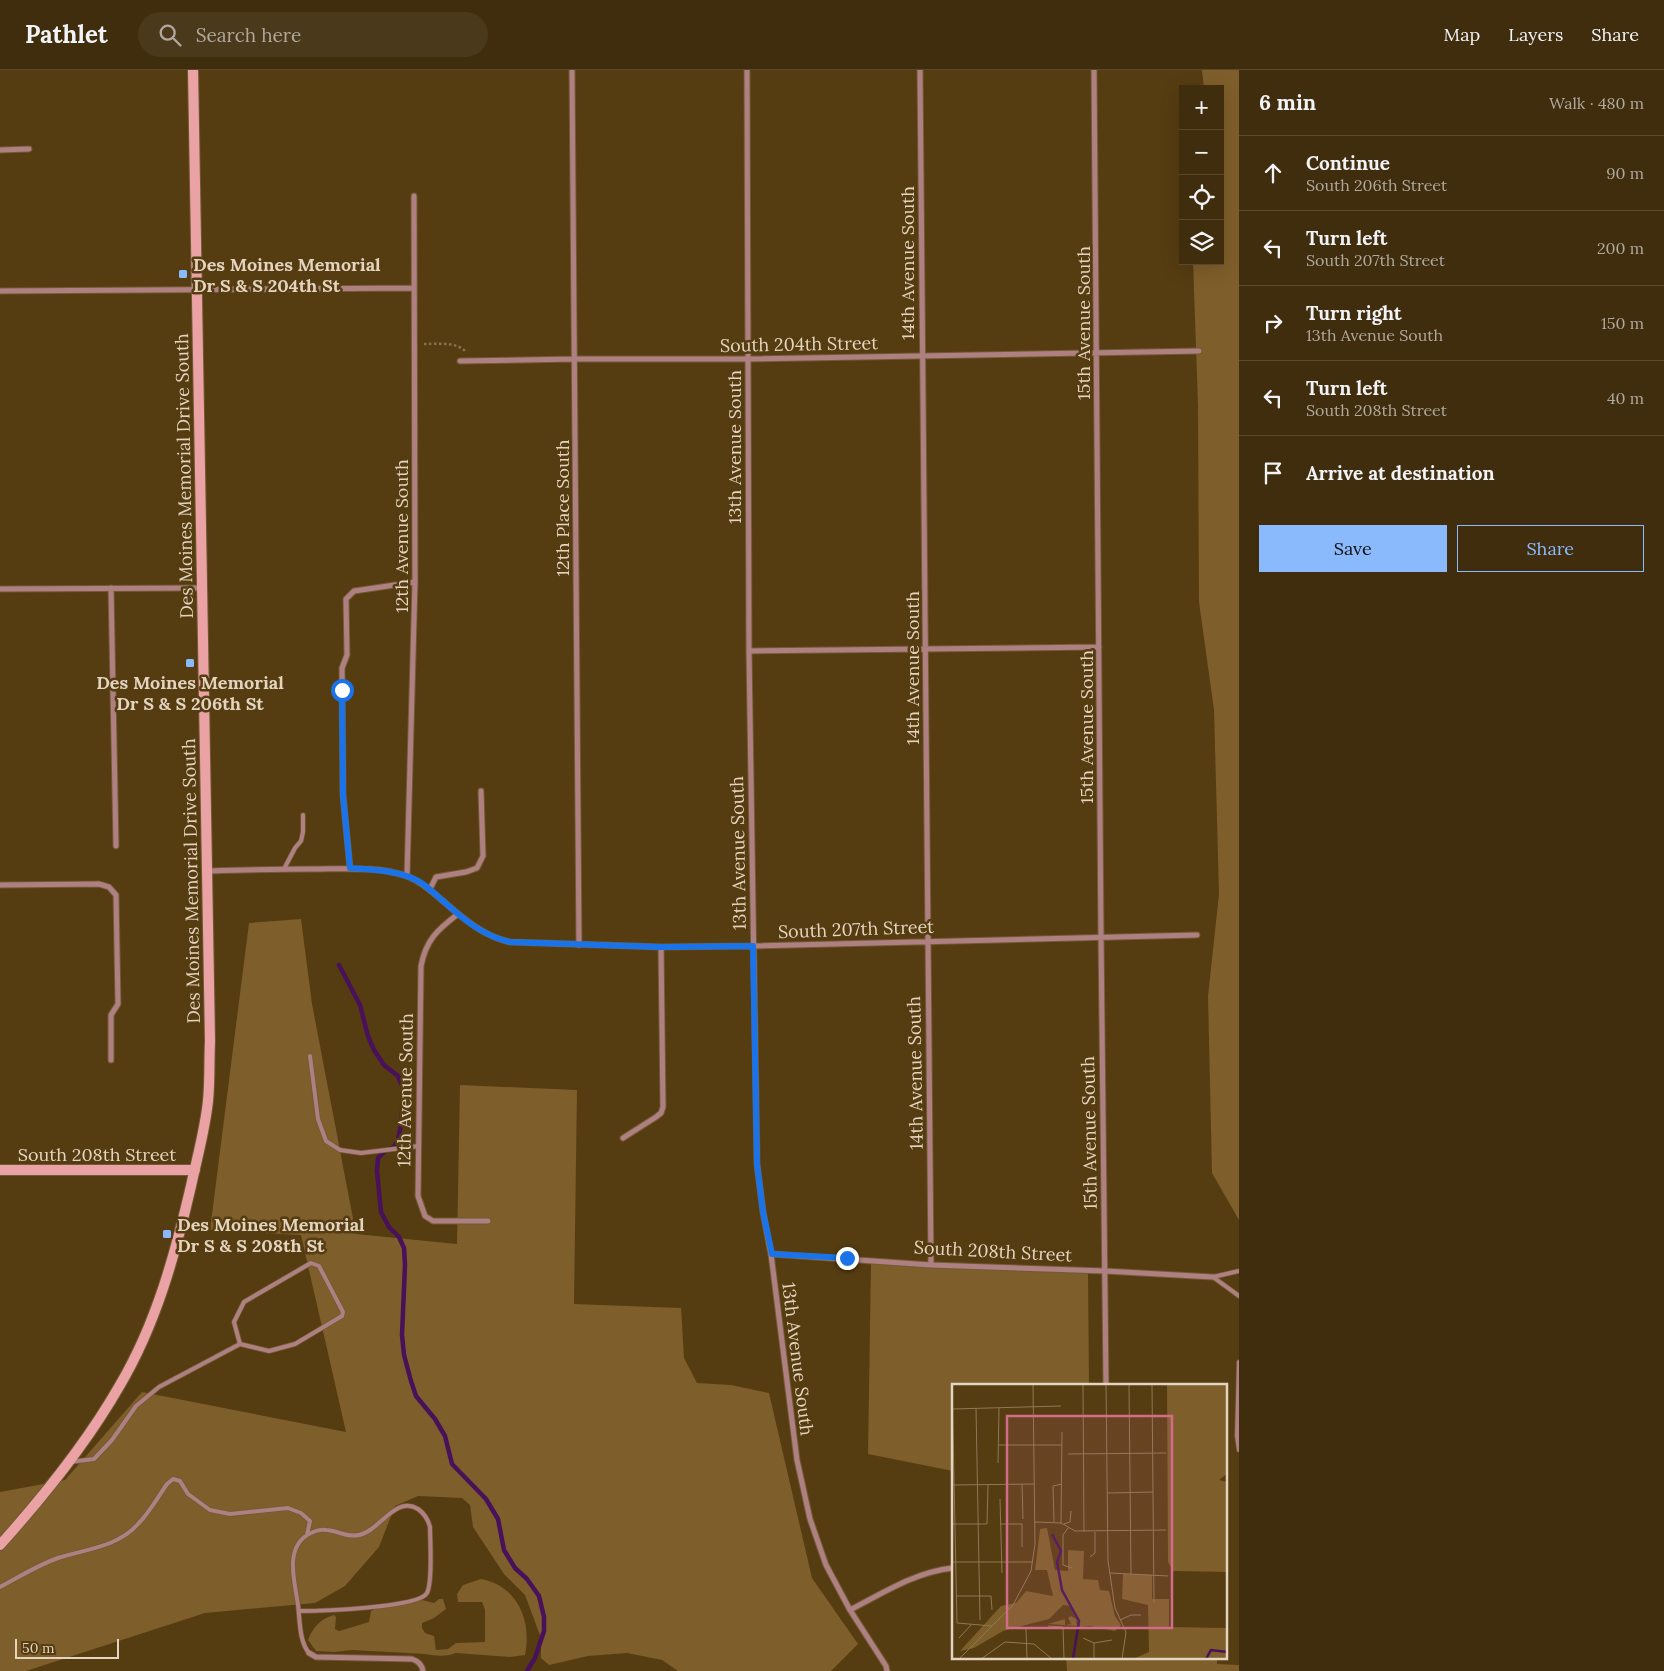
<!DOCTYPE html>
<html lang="en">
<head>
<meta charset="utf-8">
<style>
  :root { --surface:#402d0d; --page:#4b391b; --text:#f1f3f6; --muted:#aea89d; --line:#59492e; --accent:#8abafc }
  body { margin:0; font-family:Lora,serif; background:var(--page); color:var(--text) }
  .controls { position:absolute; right:15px; top:15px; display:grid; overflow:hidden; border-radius:0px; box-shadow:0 5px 20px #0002 }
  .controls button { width:45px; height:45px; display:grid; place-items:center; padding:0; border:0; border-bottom:1px solid var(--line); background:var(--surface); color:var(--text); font:25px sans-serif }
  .scale { position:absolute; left:15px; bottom:12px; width:104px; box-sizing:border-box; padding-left:5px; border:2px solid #e4d4bf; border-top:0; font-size:14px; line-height:18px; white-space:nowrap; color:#e4d4bf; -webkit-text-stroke:4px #553c11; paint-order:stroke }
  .stop { position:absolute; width:15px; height:15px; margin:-11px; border:4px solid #1a73e8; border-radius:50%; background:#fff }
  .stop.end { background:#1a73e8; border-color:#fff; box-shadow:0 1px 5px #0008 }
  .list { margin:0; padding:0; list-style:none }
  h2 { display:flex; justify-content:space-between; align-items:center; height:65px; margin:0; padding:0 20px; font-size:21px }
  h2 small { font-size:16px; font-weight:400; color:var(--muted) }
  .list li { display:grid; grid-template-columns:32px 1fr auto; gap:15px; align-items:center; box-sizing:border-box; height:75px; padding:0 20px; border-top:1px solid var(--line) }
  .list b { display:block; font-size:19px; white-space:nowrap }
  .list p { margin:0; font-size:16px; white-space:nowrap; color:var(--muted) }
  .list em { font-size:16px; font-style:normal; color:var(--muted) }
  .actions { display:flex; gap:10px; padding:15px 20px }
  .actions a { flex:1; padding:11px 0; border:1px solid var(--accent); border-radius:0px; text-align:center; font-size:18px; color:var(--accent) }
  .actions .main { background:var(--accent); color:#111 }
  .icon { flex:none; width:28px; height:28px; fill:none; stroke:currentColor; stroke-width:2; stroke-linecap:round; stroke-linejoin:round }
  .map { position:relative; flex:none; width:1239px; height:1601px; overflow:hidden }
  header { display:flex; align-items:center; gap:30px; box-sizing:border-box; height:70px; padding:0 25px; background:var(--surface); border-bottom:1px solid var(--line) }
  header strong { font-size:24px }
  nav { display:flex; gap:28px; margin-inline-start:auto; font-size:18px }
  .search { width:350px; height:45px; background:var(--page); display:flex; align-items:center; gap:12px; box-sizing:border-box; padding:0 18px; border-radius:28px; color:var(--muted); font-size:19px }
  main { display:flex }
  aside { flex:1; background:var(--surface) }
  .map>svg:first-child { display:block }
</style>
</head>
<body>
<header>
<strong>Pathlet</strong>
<div class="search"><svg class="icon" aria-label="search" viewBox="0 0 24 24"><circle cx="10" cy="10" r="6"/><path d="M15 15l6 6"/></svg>Search here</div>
<nav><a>Map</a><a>Layers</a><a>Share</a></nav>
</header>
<main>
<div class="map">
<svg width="1239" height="1601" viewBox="0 0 1239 1601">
  <rect width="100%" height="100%" fill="#553c11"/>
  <path fill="#7e5e2a" d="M 1202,0 L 1239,0 L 1239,1150 L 1212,1103 L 1208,926 L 1219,824 L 1214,640 L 1199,532 L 1198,336 L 1193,191 L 1220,191 L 1220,19 L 1204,19 Z
    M 301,849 L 312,934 L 356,1164 L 457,1174 L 460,1015 L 577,1020 L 574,1234 L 681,1238 L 684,1288 L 697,1313 L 731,1315 L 769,1323 L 812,1508 L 858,1574 L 831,1601 L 678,1601 L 662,1590 L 627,1583 L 588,1586 L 549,1595 L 541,1588 L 541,1568 L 525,1525 L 504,1504 L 473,1457 L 470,1435 L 462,1428 L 418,1426 L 395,1436 L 379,1477 L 345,1516 L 315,1533 L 205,1543 L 26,1601 L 0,1601 L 0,1422 L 65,1410 L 142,1322 L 346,1362 L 301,1165 L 210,1160 L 249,853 Z
    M 871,1192 L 1088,1201 L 1089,1315 L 953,1315 L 953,1401 L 868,1384 Z
    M 481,1509 C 518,1516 532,1551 525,1585 L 510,1587 L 456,1583 C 445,1587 437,1586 425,1584 L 352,1580 L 334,1582 L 316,1581 L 308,1570 C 313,1557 320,1549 334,1545 L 336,1547 L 335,1559 L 339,1561 L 369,1552 L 371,1541 L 377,1538 L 391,1537 L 422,1530 L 434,1533 L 439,1529 L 443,1529 L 446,1539 L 434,1548 L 422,1553 L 422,1558 L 425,1563 L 434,1566 L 436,1580 L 448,1579 L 456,1573 L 485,1572 L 485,1540 L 482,1532 L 458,1532 L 457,1524 L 463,1515 Z
    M 1066,1587 L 1217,1587 L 1217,1594 L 1239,1595 L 1239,1601 L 1067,1601 Z"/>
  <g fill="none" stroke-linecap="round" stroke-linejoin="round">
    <path stroke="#48115a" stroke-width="4.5" d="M 339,895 L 360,935 L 368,966 L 374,980 L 384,995 L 398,1006 L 404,1020 L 401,1055 L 398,1069 L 394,1077 L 386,1080 L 378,1088 L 377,1101 L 381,1142 L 389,1157 L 399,1167 L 404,1178 L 405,1195 L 402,1265 L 404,1285 L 411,1311 L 416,1326 L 435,1349 L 445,1366 L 452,1394 L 486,1429 L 498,1449 L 504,1480 L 515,1498 L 527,1509 L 539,1526 L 544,1547 L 544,1561 L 535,1588 L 527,1601"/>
    <g stroke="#725a34" stroke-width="5.5">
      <path id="lane" d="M 284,799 L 295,778 L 301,771 L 303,762 L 303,745
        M 310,986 L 318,1049 L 326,1071 L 340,1080 L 361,1083 L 419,1076
        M 1213,1207 L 1239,1226
        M 1213,1207 L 1239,1201
        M 1239,1292 L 1237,1366 L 1239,1380
        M 70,1392 L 94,1389 L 112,1370 L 136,1336 L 159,1317 L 240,1274 L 269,1281 L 295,1274 L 342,1246 L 343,1242 L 319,1196 L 311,1193 L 244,1232 L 234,1252 L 240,1274
        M 0,1517 C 19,1507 38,1495 58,1488 C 86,1479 118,1477 138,1454 C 149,1443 158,1427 167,1414 L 173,1409 L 180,1411 L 188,1424 L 210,1440 L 230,1444 L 288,1438 L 301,1443 L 310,1451 L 307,1465
        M 299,1541 C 318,1541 419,1538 427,1523 C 433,1511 430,1471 430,1457 C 428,1449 425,1444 418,1439 C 395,1425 380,1461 359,1465 C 346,1468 337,1460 326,1460 C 321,1459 315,1461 311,1463 C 283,1476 295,1512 298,1535 C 300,1550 299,1571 309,1583"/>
    </g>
    <g stroke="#725a34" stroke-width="7">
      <path id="street" d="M 572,0 L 579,875
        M 747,0 L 749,581 L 757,1094 L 763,1142 L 771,1184 L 797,1390 L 810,1449 L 826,1495 L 850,1540 L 886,1596 L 887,1601
        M 920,0 L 931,1195
        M 1094,0 L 1101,866 L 1106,1315
        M 0,80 L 29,79
        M 0,221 L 414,218
        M 460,291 L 575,289 L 747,289 L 1199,281
        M 111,518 L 116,776
        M 0,519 L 201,518
        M 749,581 L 1099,577
        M 350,798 L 343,725 L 342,598 L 347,585 L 346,529 L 354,521 L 415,512
        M 207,801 C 243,800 278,799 314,799 C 345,799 380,796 409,807 C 422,812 432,822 443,831 C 464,849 483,866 510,872 L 661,877 L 753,876 L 1197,865
        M 407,806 L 415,512 L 414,126
        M 0,815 L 99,814 L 109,817 L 116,825 L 118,934 L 111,945 L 111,990
        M 430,819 L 436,807 L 466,802 L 477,798 L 483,786 L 481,721
        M 458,844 C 437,860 426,870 421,896 L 418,1126 L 425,1146 L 433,1151 L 488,1151
        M 623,1068 L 656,1047 L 661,1043 L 663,1037 L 661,877
        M 771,1184 L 931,1195 L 1105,1201 L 1213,1207
        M 850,1540 C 883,1523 915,1502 953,1498
        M 309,1583 L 316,1587 L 412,1589 C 418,1591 422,1594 423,1601"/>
    </g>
    <g stroke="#725a34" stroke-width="12">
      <path id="secondary" d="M 0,1100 L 195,1100
        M 0,1475 C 44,1426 87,1373 120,1315 C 156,1254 175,1185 191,1116 C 197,1088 205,1060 208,1031 C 210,1011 209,991 210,971 L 193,0"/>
    </g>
    <path stroke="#88724f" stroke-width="2.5" stroke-dasharray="2.5 2.5" stroke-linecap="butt" d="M 424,274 C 437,274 456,271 466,282"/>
    <use href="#lane" stroke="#ae8082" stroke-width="4"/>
    <use href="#street" stroke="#ae8082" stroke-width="5"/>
    <use href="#secondary" stroke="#eba2a5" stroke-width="10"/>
  </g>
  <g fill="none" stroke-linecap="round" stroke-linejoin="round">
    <path stroke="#1a73e8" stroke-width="6" d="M 342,620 L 343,725 L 350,798 C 373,800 398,800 418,811 C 427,816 435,824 442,830 C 463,849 483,866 510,872 L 661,877 L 753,876 L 757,1094 L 763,1142 L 772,1184 L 847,1188"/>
  </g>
  <g fill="#8abafc" stroke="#553c11" stroke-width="2">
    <rect x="178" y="199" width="10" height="10" rx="2.5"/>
    <rect x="185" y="588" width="10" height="10" rx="2.5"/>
    <rect x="162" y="1159" width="10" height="10" rx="2.5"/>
  </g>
  <g text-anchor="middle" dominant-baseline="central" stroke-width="5" stroke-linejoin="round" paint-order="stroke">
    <g font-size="18" fill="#e4d4bf" stroke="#553c11">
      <text transform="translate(907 193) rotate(-90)">14th Avenue South</text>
      <text transform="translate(1083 253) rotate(-90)">15th Avenue South</text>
      <text transform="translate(799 274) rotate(-1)">South 204th Street</text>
      <text transform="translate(734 377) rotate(-90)">13th Avenue South</text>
      <text transform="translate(184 406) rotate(-91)">Des Moines Memorial Drive South</text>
      <text transform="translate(562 438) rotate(-90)">12th Place South</text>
      <text transform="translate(401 466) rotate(-90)">12th Avenue South</text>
      <text transform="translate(912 598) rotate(-90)">14th Avenue South</text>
      <text transform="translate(1086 657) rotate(-90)">15th Avenue South</text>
      <text transform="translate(738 783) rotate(-91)">13th Avenue South</text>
      <text transform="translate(191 811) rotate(-91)">Des Moines Memorial Drive South</text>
      <text transform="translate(856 859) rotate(-2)">South 207th Street</text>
      <text transform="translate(915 1003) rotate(-91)">14th Avenue South</text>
      <text transform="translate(405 1020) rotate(-89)">12th Avenue South</text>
      <text transform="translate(1089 1063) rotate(-91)">15th Avenue South</text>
      <text x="97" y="1084">South 208th Street</text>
      <text transform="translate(993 1181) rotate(3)">South 208th Street</text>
      <text transform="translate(798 1289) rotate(83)">13th Avenue South</text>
    </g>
    <g font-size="18" font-weight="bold" fill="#e4d4bf" stroke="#553c11" text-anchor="start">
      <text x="193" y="194">Des Moines Memorial<tspan x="193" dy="21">Dr S &amp; S 204th St</tspan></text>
      <text x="190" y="612" text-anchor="middle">Des Moines Memorial<tspan x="190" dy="21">Dr S &amp; S 206th St</tspan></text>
      <text x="177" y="1154">Des Moines Memorial<tspan x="177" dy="21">Dr S &amp; S 208th St</tspan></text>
    </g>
  </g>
  <g transform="translate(952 1314)">
    <rect width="275" height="275" fill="#553c11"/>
    <path d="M 215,0 L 275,0 L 275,90 L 267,96 L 275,98 L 275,188 L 221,187 L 216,178 ZM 95,144 L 103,186 L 116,187 L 116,166 L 132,167 L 131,195 L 146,196 L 148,206 L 157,207 L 163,232 L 169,241 L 163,247 L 138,242 L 128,243 L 118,222 L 111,221 L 97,235 L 51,247 L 22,264 L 8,267 L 49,222 L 64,219 L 74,207 L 101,212 L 95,186 L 83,186 L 88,145 ZM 171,190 L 200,191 L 200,215 L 217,215 L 217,243 L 275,244 L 275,275 L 181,275 L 197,268 L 196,221 L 170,215 ZM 119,232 L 124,235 L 125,242 L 96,240 L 113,235 L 113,241 L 119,240 L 116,234 Z" fill="#7e5e2a"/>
    <path fill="none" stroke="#48115a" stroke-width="2.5" d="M 100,150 L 109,167 L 105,178 L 110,206 L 127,237 L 121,275M 254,275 L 259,266 L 275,268"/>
    <path fill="none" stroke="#8e7957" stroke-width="1" d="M 0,0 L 5,239 L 40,242M 131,0 L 132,148M 154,0 L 156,177 L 163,224 L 174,248 L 170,275M 177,0 L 179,190M 200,0 L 202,218M 24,24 L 28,236M 1,25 L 109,22M 47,61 L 110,61M 116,70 L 214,69M 46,79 L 47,24M 70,100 L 71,135M 1,101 L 82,100M 155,109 L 201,108M 48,115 L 50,189M 83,138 L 109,139 L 123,147 L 214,146M 102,138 L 101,102 L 110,100M 109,139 L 110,48M 1,140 L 35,140 L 36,101M 48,140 L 70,140 L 70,163M 112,140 L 118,138 L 119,127M 116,144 L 111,151 L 111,181 L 120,184M 138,173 L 143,169 L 143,148M 0,178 L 81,178M 158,189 L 216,192M 4,212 L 39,212 L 40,226M 168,236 L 179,231 L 189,231M 96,242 L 111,243 L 112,275M 74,245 L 75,275M 7,254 L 19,241M 131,254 L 142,259 L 160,256M 7,275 L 61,221 L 79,187 L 83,160 L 81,0M 29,275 L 53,258 L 82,260 L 100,275M 142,275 L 142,259"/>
    <path fill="#d16d88" fill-opacity="0.15" stroke="#d16d88" stroke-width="2.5" d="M 55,32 L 220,32 L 220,244 L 55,244 Z"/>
    <rect width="275" height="275" fill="none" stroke="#e4d4bf" stroke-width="2.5"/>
  </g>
</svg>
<div class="controls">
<button>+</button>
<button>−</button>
<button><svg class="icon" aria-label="locate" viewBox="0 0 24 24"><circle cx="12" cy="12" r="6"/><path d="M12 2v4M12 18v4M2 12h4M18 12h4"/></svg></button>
<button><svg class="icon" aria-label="layers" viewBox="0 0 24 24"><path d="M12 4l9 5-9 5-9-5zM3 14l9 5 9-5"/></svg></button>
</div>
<div class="scale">50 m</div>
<div class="stop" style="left:342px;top:620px"></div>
<div class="stop end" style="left:847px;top:1188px"></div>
</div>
<aside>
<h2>6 min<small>Walk · 480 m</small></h2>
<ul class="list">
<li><svg class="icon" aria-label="ahead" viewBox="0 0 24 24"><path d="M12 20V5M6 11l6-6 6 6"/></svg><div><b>Continue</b><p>South 206th Street</p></div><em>90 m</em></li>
<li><svg class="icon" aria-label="left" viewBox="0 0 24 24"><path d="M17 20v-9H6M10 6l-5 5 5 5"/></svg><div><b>Turn left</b><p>South 207th Street</p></div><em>200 m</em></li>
<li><svg class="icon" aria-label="right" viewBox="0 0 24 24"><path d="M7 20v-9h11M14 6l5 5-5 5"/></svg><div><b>Turn right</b><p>13th Avenue South</p></div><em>150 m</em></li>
<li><svg class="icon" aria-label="left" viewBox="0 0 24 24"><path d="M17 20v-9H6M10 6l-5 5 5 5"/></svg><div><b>Turn left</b><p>South 208th Street</p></div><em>40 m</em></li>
<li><svg class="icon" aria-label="arrive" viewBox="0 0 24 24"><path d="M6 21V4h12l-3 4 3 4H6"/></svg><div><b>Arrive at destination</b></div></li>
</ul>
<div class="actions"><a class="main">Save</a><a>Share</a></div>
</aside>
</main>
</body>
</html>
